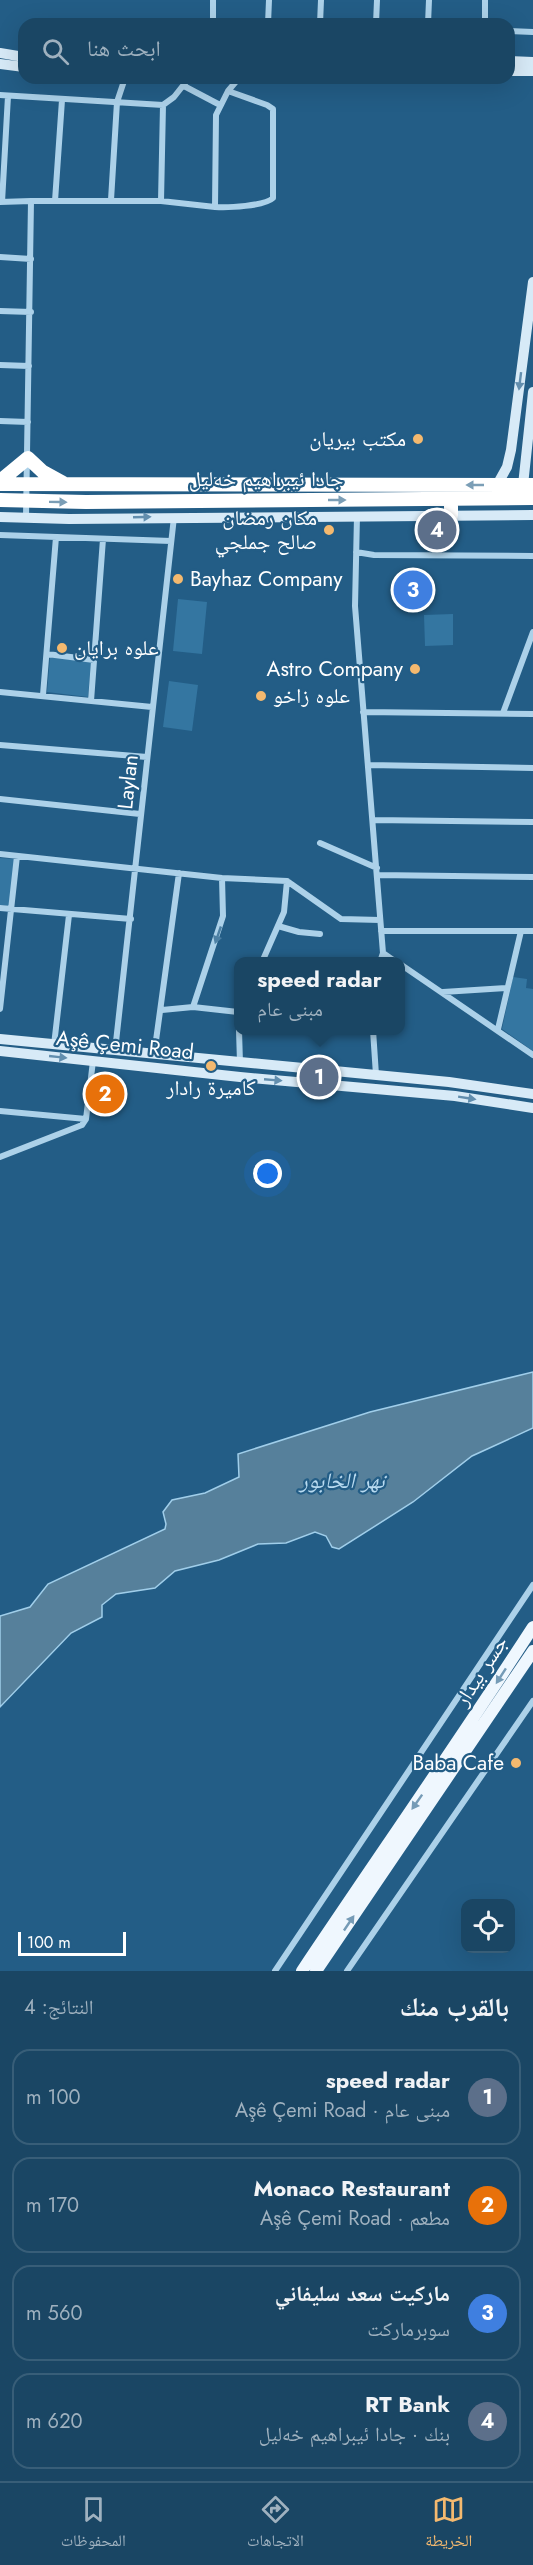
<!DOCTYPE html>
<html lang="ar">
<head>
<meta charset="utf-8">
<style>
  :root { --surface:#1a4664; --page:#27506d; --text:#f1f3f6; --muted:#9fb1bf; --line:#385e78; --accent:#f4b96f }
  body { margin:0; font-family:Jost,"Noto Naskh Arabic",sans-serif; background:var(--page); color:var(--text); direction:rtl }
  .controls { position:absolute; right:18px; bottom:18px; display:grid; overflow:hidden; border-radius:12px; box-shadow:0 6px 24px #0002 }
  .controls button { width:54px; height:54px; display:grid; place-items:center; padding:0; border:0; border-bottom:2px solid var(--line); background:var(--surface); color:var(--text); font:30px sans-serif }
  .scale { position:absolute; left:18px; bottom:15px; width:108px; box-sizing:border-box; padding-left:6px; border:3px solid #fff; border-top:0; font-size:16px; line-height:21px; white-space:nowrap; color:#fff; -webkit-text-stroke:4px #235d86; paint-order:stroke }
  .you { position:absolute; left:268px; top:1174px; width:21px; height:21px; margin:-15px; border:4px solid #fff; border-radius:50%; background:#1a73e8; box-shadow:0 0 0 9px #1a73e833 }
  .badge { display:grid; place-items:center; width:39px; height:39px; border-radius:50%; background:var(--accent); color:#fff; font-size:20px; font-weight:700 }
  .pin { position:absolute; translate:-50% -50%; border:3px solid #fff; box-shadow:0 2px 6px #0006 }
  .popup { position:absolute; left:234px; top:957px; width:171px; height:78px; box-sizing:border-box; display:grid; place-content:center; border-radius:12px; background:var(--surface); filter:drop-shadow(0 2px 4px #0005); font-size:20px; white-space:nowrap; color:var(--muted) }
  .popup b { font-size:22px; color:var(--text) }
  .popup::after { content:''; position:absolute; left:50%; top:100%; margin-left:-12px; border:12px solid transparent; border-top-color:var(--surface) }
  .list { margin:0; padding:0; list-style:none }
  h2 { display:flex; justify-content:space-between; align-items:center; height:78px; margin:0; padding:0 24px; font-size:26px }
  h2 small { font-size:20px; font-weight:400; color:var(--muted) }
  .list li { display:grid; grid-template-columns:39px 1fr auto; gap:18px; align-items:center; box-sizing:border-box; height:96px; margin:0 12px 12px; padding:0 12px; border:2px solid var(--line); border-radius:18px }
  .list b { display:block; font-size:22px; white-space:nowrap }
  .list p { margin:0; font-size:20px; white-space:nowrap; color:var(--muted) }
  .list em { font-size:20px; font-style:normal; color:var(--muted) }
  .icon { flex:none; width:33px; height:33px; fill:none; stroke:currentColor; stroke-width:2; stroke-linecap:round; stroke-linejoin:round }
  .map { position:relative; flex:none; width:533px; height:1971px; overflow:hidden; direction:ltr }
  .search { position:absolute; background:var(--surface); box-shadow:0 6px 24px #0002; left:18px; right:18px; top:18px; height:66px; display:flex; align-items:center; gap:15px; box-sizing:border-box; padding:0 21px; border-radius:18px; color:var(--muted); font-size:22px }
  .sheet { height:510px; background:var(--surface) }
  nav { display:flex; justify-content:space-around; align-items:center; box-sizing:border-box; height:84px; border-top:2px solid var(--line); background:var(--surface); font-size:16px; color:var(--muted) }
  nav a { display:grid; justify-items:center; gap:3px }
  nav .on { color:var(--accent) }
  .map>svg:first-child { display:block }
</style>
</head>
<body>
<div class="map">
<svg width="533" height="1971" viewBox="0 0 533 1971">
  <rect width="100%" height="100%" fill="#235d86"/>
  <path fill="#3476a1" d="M 178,599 L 207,602 L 202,654 L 173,651 Z
    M 453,614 L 453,645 L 425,646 L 424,615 Z
    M 50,657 L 91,662 L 88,697 L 47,692 Z
    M 169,681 L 198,685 L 192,731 L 163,727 Z
    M 0,858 L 15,859 L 10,906 L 0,905 Z
    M 513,977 L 527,979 L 526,988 L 533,989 L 533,1051 L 502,1029 Z"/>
  <path fill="#56809b" stroke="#a0ceea" stroke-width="1.5" d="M 533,1372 L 533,1428 L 472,1456 L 413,1502 L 339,1549 L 332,1547 L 326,1536 L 315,1532 L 286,1543 L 258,1544 L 219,1560 L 175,1571 L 155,1588 L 116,1594 L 102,1605 L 102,1617 L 71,1633 L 0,1707 L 0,1616 L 30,1607 L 48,1584 L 165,1529 L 166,1524 L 163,1512 L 172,1500 L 205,1493 L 239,1477 L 238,1454 L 370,1412 Z"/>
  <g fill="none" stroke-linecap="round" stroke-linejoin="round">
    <path stroke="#acd1e9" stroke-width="6" d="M 71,24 L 134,22 L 211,24
      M 213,24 L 213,0
      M 268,24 L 269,0
      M 320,24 L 321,0
      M 376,24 L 377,0
      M 428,24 L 429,0
      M 485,24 L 485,0
      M 509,31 L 533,32
      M 184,86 L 220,105
      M 228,91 L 267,105 L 273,109 L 273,198 C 265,206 227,208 215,207 L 216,115 L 228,91 L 239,78
      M 0,95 L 163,105 L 174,97 L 189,78
      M 111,200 L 117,102 L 125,78
      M 31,201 L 161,201 L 215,207
      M 55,201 L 62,100
      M 161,201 L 163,105
      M 0,202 L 31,201 L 26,517
      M 2,202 L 8,96
      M 0,257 L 31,259
      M 0,311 L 31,312
      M 0,365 L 29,366
      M 0,421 L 28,422
      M 357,516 L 355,606 L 383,953 L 380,962
      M 0,535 L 171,541
      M 356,552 L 374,555 L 533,556
      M 47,654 L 94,660
      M 0,692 L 152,707
      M 43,695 L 56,537
      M 91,701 L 103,539
      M 363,712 L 533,714
      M 503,713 L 533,632
      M 0,745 L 147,757
      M 369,765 L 533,768
      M 0,799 L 140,814
      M 373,820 L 533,822
      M 320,843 L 377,868
      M 0,854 L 222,878 L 287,881 L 341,919 L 380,920
      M 377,875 L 533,877
      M 0,908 L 131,919
      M 278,926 L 299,932 L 320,934
      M 381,931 L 533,931
      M 383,953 L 396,962
      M 262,962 L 284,912 L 287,881
      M 400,964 L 533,1055
      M 443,992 L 506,988
      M 193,1007 L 223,916 L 222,878
      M 0,1009 L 17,856
      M 162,1010 L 193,1007 L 238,1012
      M 498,1029 L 521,931
      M 239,1030 L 240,1063
      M 373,1030 L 376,1075
      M 54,1045 L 69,915
      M 115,1051 L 174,517
      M 154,1055 L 179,873
      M 0,1111 L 86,1119
      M 0,1157 L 82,1125 L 86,1119 L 93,1061
      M 275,1971 L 533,1585
      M 347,1971 L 533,1701"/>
    <path stroke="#d7eaf7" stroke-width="10" d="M 0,53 L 24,57
      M 509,61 L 533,62
      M 0,64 L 24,67
      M 509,71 L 533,71
      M 497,485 L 507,467 L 511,450 L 533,282
      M 523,485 L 533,392
      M 0,517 L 69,519 L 533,515
      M 0,1039 L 449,1082 L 533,1094
      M 0,1051 L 240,1077 L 455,1096 L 533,1108"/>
    <path stroke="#eff7fe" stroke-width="12" d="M 302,1971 C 379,1856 458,1743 533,1627
      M 316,1971 L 533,1651"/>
    <path stroke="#fff" stroke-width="14" d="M 0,481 L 28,458 L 43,472 L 63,483
      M 0,484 L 533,485
      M 0,500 L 86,502 L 533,498
      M 451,500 L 451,515"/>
  </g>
  <defs><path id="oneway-solid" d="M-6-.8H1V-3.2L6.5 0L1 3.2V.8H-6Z" transform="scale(1.5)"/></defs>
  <g fill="#628eae">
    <use href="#oneway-solid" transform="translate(520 381) rotate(97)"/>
    <use href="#oneway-solid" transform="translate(142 517) rotate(-2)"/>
    <use href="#oneway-solid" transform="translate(58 1057) rotate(6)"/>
    <use href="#oneway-solid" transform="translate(273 1080) rotate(5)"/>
    <use href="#oneway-solid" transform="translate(467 1098) rotate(9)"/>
  </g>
  <g fill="#7b9eb6">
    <use href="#oneway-solid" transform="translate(475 485) rotate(180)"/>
    <use href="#oneway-solid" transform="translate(337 500)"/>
    <use href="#oneway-solid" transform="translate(58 502) rotate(1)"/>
  </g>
  <use fill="#4c80a4" href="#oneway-solid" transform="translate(218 935) rotate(109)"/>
  <g fill="#759bb6">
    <use href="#oneway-solid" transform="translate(501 1676) rotate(123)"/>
    <use href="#oneway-solid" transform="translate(417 1802) rotate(125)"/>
    <use href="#oneway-solid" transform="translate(349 1923) rotate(-56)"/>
  </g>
  <g fill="#f4b96f" stroke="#235d86" stroke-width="2">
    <circle cx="418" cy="439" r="6"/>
    <circle cx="329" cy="530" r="6"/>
    <circle cx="178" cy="579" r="6"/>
    <circle cx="62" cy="648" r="6"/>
    <circle cx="415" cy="669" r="6"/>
    <circle cx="261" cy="696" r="6"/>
    <circle cx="211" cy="1066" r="6"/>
    <circle cx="516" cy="1763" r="6"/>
  </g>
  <g text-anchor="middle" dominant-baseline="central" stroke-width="4.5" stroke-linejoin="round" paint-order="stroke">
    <g font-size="21" fill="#fff" stroke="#235d86" text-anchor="end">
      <text x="406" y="439">مكتب بيريان</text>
      <text x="317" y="518">مكان رمضان<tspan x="317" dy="24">صالح جملجي</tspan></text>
      <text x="190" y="579" text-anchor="start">Bayhaz Company</text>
      <text x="74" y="648" text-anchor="start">علوه برايان</text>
      <text x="403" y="669">Astro Company</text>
      <text x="273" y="696" text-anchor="start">علوه زاخو</text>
      <text x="211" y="1088" text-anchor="middle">كاميرة رادار</text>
      <text x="504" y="1763">Baba Cafe</text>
    </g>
    <g font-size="21" fill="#fff" stroke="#235d86">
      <text x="266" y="479">جادا ئیبراهیم خەلیل</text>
      <text transform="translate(128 782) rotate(-84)">Laylan</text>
      <text transform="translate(125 1045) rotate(6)">Aşê Çemi Road</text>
      <text transform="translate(481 1671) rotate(-57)">جسر بيدار</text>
    </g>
    <g font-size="22" font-style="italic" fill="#b8daf0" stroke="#235d86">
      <text x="342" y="1480">نهر الخابور</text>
    </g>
  </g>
</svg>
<div class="controls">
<button><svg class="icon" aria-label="locate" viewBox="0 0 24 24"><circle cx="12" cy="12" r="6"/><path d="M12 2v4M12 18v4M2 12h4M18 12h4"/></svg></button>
</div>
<div class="scale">100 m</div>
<div class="you"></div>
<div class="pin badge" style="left:319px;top:1077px;background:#5c6f8a">1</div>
<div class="popup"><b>speed radar</b>مبنى عام</div>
<div class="pin badge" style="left:105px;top:1094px;background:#e8710a">2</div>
<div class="pin badge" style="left:413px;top:590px;background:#3f7fe0">3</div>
<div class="pin badge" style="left:437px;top:530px;background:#5c6f8a">4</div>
<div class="search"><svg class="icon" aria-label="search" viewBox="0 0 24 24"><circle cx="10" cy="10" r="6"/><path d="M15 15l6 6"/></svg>ابحث هنا</div>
</div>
<section class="sheet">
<h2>بالقرب منك<small>النتائج: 4</small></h2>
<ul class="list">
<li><span class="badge" style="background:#5c6f8a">1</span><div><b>speed radar</b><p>مبنى عام · Aşê Çemi Road</p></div><em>100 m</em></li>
<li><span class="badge" style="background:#e8710a">2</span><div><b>Monaco Restaurant</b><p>مطعم · Aşê Çemi Road</p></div><em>170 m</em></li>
<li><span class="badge" style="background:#3f7fe0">3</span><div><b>ماركيت سعد سليفاني</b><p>سوبرماركت</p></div><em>560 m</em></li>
<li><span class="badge" style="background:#5c6f8a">4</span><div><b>RT Bank</b><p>بنك · جادا ئیبراهیم خەلیل</p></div><em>620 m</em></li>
</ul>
</section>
<nav>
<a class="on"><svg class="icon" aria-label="map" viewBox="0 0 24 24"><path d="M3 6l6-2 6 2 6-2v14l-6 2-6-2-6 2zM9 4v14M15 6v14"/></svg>الخريطة</a>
<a><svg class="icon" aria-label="directions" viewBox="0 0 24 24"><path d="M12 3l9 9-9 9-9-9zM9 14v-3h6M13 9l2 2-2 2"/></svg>الاتجاهات</a>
<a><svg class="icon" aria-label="saved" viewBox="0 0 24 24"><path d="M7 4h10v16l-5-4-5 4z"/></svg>المحفوظات</a>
</nav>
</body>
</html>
